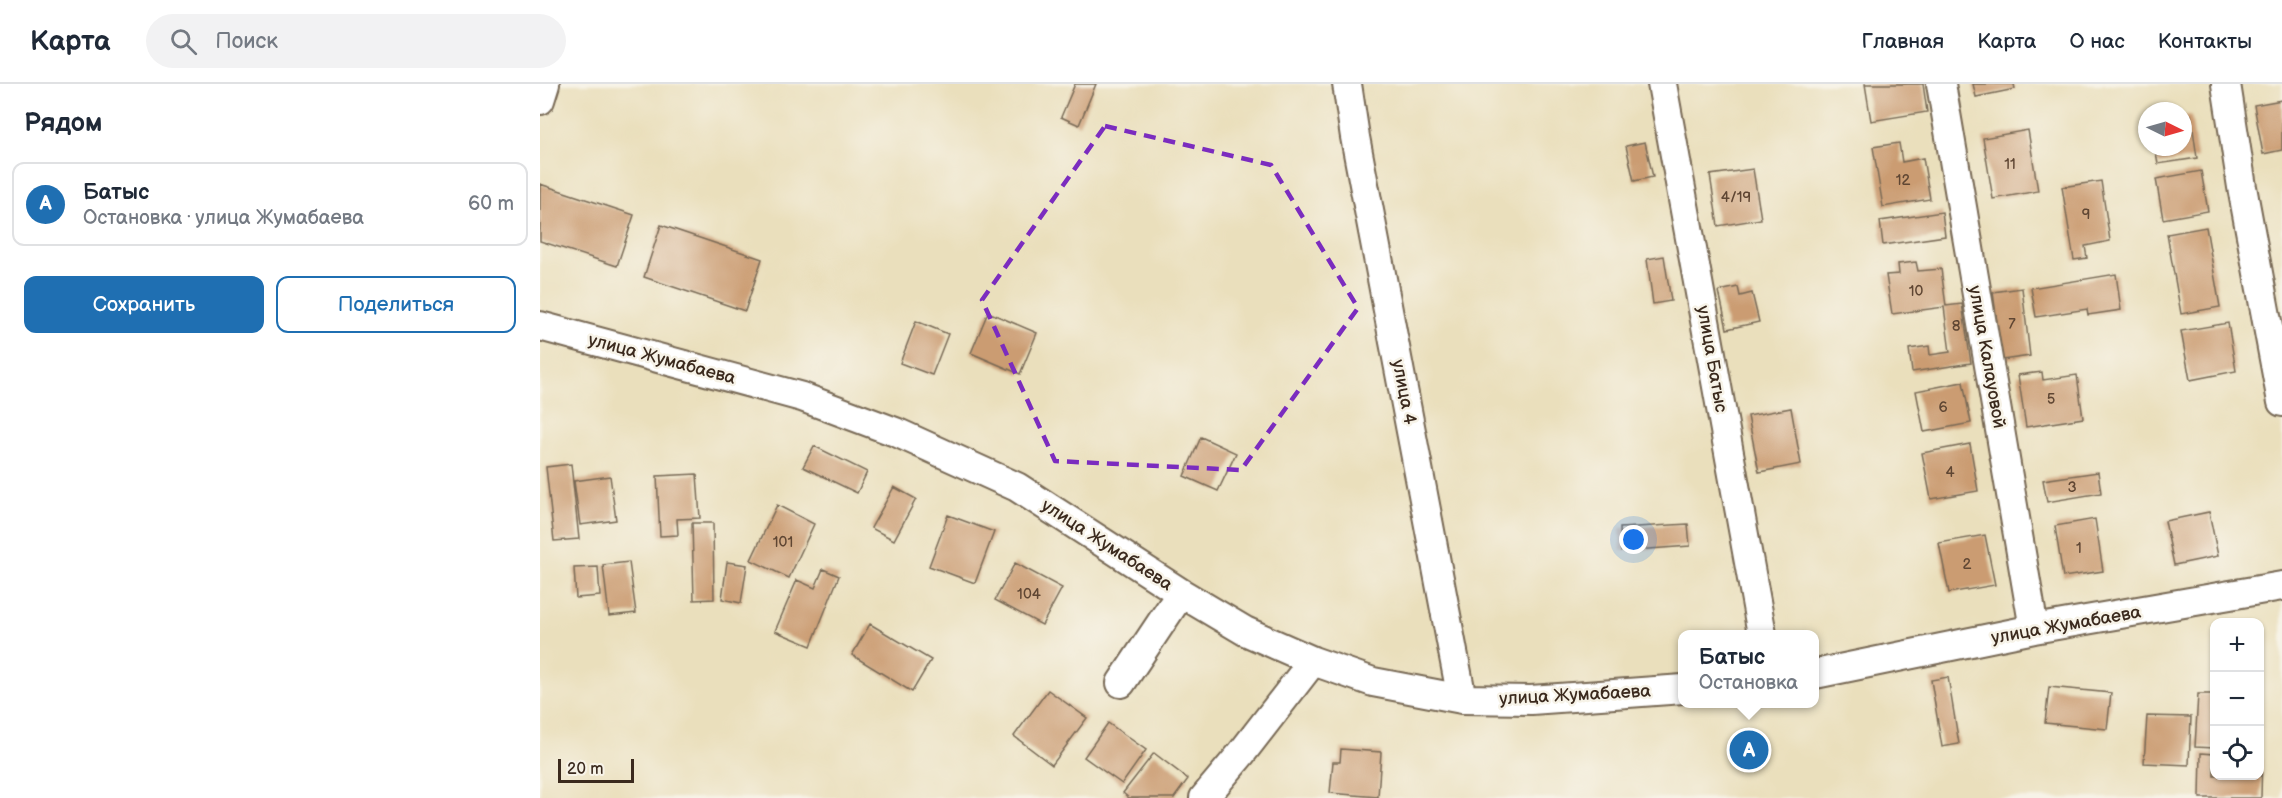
<!DOCTYPE html>
<html lang="ru">
<head>
<meta charset="utf-8">
<style>
  :root { --surface:#fff; --page:#f2f2f3; --text:#1f2937; --muted:#747a83; --line:#e0e1e3; --accent:#1f6fb2 }
  body { margin:0; font-family:"Balsamiq Sans",sans-serif; background:var(--page); color:var(--text) }
  .controls { position:absolute; right:18px; bottom:18px; display:grid; overflow:hidden; border-radius:12px; box-shadow:0 2px 4px #0004 }
  .controls button { width:54px; height:54px; display:grid; place-items:center; padding:0; border:0; border-bottom:2px solid var(--line); background:var(--surface); color:var(--text); font:30px sans-serif }
  .compass { position:absolute; left:1598px; top:18px; width:54px; height:54px; border-radius:50%; background:var(--surface); box-shadow:0 2px 4px #0004; rotate:95deg }
  .scale { position:absolute; left:18px; bottom:15px; width:76px; box-sizing:border-box; padding-left:6px; border:3px solid #3b2a1e; border-top:0; font-size:16px; line-height:21px; white-space:nowrap; color:#3b2a1e; -webkit-text-stroke:4px #f7f3e8; paint-order:stroke }
  .you { position:absolute; left:1094px; top:456px; width:21px; height:21px; margin:-15px; border:4px solid #fff; border-radius:50%; background:#1a73e8; box-shadow:0 0 0 9px #1a73e833 }
  .badge { display:grid; place-items:center; width:39px; height:39px; border-radius:50%; background:var(--accent); color:#fff; font-size:20px; font-weight:700 }
  .pin { position:absolute; translate:-50% -50%; border:3px solid #fff; box-shadow:0 2px 6px #0006 }
  .popup { position:absolute; left:1138px; top:546px; width:141px; height:78px; box-sizing:border-box; display:grid; place-content:center; border-radius:12px; background:var(--surface); filter:drop-shadow(0 2px 4px #0005); font-size:20px; white-space:nowrap; color:var(--muted) }
  .popup b { font-size:22px; color:var(--text) }
  .popup::after { content:''; position:absolute; left:50%; top:100%; margin-left:-12px; border:12px solid transparent; border-top-color:var(--surface) }
  .list { margin:0; padding:0; list-style:none }
  h2 { display:flex; justify-content:space-between; align-items:center; height:78px; margin:0; padding:0 24px; font-size:26px }
  h2 small { font-size:20px; font-weight:400; color:var(--muted) }
  .list li { display:grid; grid-template-columns:39px 1fr auto; gap:18px; align-items:center; box-sizing:border-box; height:84px; margin:0 12px 12px; padding:0 12px; border:2px solid var(--line); border-radius:12px }
  .list b { display:block; font-size:22px; white-space:nowrap }
  .list p { margin:0; font-size:20px; white-space:nowrap; color:var(--muted) }
  .list em { font-size:20px; font-style:normal; color:var(--muted) }
  .actions { display:flex; gap:12px; padding:18px 24px }
  .actions a { flex:1; padding:14px 0; border:2px solid var(--accent); border-radius:12px; text-align:center; font-size:21px; color:var(--accent) }
  .actions .main { background:var(--accent); color:#fff }
  .icon { flex:none; width:33px; height:33px; fill:none; stroke:currentColor; stroke-width:2; stroke-linecap:round; stroke-linejoin:round }
  .map { position:relative; flex:none; width:1742px; height:714px; overflow:hidden }
  header { display:flex; align-items:center; gap:36px; box-sizing:border-box; height:84px; padding:0 30px; background:var(--surface); border-bottom:2px solid var(--line) }
  header strong { font-size:28px }
  nav { display:flex; gap:33px; margin-inline-start:auto; font-size:21px }
  .search { width:420px; height:54px; background:var(--page); display:flex; align-items:center; gap:15px; box-sizing:border-box; padding:0 21px; border-radius:33px; color:var(--muted); font-size:22px }
  main { display:flex }
  aside { flex:1; background:var(--surface) }
  .map>svg:first-child { display:block }
</style>
</head>
<body>
<header>
<strong>Карта</strong>
<div class="search"><svg class="icon" aria-label="search" viewBox="0 0 24 24"><circle cx="10" cy="10" r="6"/><path d="M15 15l6 6"/></svg>Поиск</div>
<nav><a>Главная</a><a>Карта</a><a>О нас</a><a>Контакты</a></nav>
</header>
<main>
<aside>
<h2>Рядом<small></small></h2>
<ul class="list">
<li><span class="badge">A</span><div><b>Батыс</b><p>Остановка · улица Жумабаева</p></div><em>60 m</em></li>
</ul>
<div class="actions"><a class="main">Сохранить</a><a>Поделиться</a></div>
</aside>
<div class="map">
<svg width="1742" height="714" viewBox="0 0 1742 714">
  <rect width="100%" height="100%" fill="#f7f3e8"/>
  <filter id="ink" filterUnits="userSpaceOnUse"><feTurbulence type="fractalNoise" baseFrequency=".0167" numOctaves="2"/><feDisplacementMap in="SourceGraphic" scale="12" xChannelSelector="R" yChannelSelector="G"/><feConvolveMatrix kernelMatrix="1 2 1 2 8 2 1 2 1" color-interpolation-filters="sRGB"/></filter>
  <filter id="wash" filterUnits="userSpaceOnUse"><feTurbulence type="fractalNoise" baseFrequency=".008" numOctaves="4" result="noise"/><feDisplacementMap in="SourceGraphic" scale="24" xChannelSelector="R" yChannelSelector="G"/><feGaussianBlur stdDeviation="1.35" result="paint"/><feColorMatrix in="noise" values="0 0 0 0 0 0 0 0 0 0 0 0 0 0 0 0 0 1.4 0 .05"/><feComposite in="paint" operator="in"/></filter>
  <g filter="url(#wash)">
    <rect width="100%" height="100%" fill="#eadfbc"/>
    <g id="blocks">
      <path fill="#cb9c72" d="M 535,0 L 556,0 L 539,41 L 521,33 Z
        M 1325,0 L 1383,0 L 1387,28 L 1331,37 Z
        M 1433,0 L 1474,0 L 1475,5 L 1436,13 Z
        M 1742,16 L 1742,66 L 1723,70 L 1714,21 Z
        M 1651,31 L 1657,74 L 1618,80 L 1615,63 L 1643,63 L 1643,32 Z
        M 1488,46 L 1498,107 L 1453,115 L 1443,54 Z
        M 1105,58 L 1113,93 L 1094,97 L 1086,62 Z
        M 1359,59 L 1362,78 L 1383,74 L 1390,115 L 1343,123 L 1333,63 Z
        M 1213,85 L 1221,135 L 1178,142 L 1170,91 Z
        M 1661,87 L 1668,127 L 1623,135 L 1616,95 Z
        M 1561,97 L 1570,157 L 1545,162 L 1547,174 L 1534,176 L 1522,103 Z
        M 0,100 L 94,131 L 77,182 L 0,157 Z
        M 1402,128 L 1405,152 L 1343,161 L 1340,137 Z
        M 121,141 L 222,175 L 205,227 L 104,193 Z
        M 1666,143 L 1680,223 L 1641,230 L 1627,150 Z
        M 1124,172 L 1131,217 L 1113,220 L 1107,175 Z
        M 1376,178 L 1378,187 L 1401,185 L 1406,222 L 1422,220 L 1431,279 L 1372,288 L 1369,265 L 1389,262 L 1390,271 L 1410,268 L 1404,223 L 1352,230 L 1346,191 L 1359,190 L 1358,180 Z
        M 1576,190 L 1581,226 L 1548,231 L 1547,225 L 1496,233 L 1491,204 Z
        M 1198,203 L 1200,212 L 1212,209 L 1219,238 L 1187,245 L 1179,207 Z
        M 1482,204 L 1490,272 L 1462,276 L 1453,208 Z
        M 448,228 L 497,249 L 480,290 L 431,269 Z
        M 376,237 L 408,250 L 392,291 L 360,279 Z
        M 1688,239 L 1696,287 L 1650,296 L 1641,247 Z
        M 1502,288 L 1503,296 L 1537,291 L 1543,334 L 1486,343 L 1478,291 Z
        M 1423,298 L 1431,339 L 1384,348 L 1376,307 Z
        M 1251,324 L 1261,380 L 1219,388 L 1208,332 Z
        M 661,353 L 696,369 L 678,407 L 644,392 Z
        M 1430,360 L 1438,407 L 1391,415 L 1382,369 Z
        M 274,362 L 327,388 L 317,409 L 263,383 Z
        M 31,380 L 39,455 L 14,457 L 6,383 Z
        M 1558,388 L 1561,409 L 1507,418 L 1503,396 Z
        M 157,390 L 160,434 L 137,435 L 138,451 L 120,452 L 117,392 Z
        M 70,392 L 76,436 L 40,441 L 34,397 Z
        M 354,403 L 376,415 L 354,456 L 331,444 Z
        M 237,421 L 274,440 L 249,494 L 211,476 Z
        M 1669,428 L 1678,472 L 1634,481 L 1625,437 Z
        M 408,431 L 454,448 L 435,499 L 389,482 Z
        M 1555,435 L 1563,487 L 1523,493 L 1515,442 Z
        M 152,439 L 173,439 L 174,515 L 154,516 Z
        M 1148,440 L 1150,462 L 1081,467 L 1080,444 Z
        M 1445,451 L 1455,501 L 1409,509 L 1399,459 Z
        M 89,478 L 96,529 L 69,532 L 63,481 Z
        M 187,478 L 207,481 L 201,519 L 182,515 Z
        M 475,479 L 522,504 L 502,541 L 455,516 Z
        M 58,483 L 60,512 L 36,514 L 34,484 Z
        M 283,485 L 299,492 L 271,562 L 235,547 L 257,496 L 275,504 Z
        M 330,540 L 391,576 L 372,608 L 312,571 Z
        M 1408,593 L 1419,660 L 1402,663 L 1391,596 Z
        M 1509,603 L 1571,609 L 1567,645 L 1505,639 Z
        M 508,606 L 547,634 L 512,681 L 474,652 Z
        M 1658,610 L 1674,610 L 1674,664 L 1655,663 Z
        M 1607,632 L 1651,633 L 1649,681 L 1604,679 Z
        M 568,639 L 606,666 L 582,700 L 544,673 Z
        M 801,665 L 841,668 L 838,713 L 790,709 L 793,678 L 800,678 Z
        M 614,669 L 648,695 L 634,714 L 589,714 L 583,709 Z
        M 1661,669 L 1674,670 L 1674,692 L 1720,692 L 1720,671 L 1722,671 L 1721,714 L 1660,714 Z"/>
    </g>
  </g>
  <g filter="url(#ink)">
    <use href="#blocks" fill-opacity="0" stroke="#786955" stroke-width="1.5"/>
    <g fill="none" stroke-linecap="round" stroke-linejoin="round">
      <g stroke="#786955" stroke-width="32">
        <path id="street" d="M 807,0 L 815,53 L 922,615
          M 1122,0 L 1222,550
          M 1401,0 L 1494,545
          M 1686,0 L 1702,103 L 1742,318
          M 0,16 L 5,0
          M 0,242 L 262,313 L 358,349 L 477,403 L 641,509 L 705,547 L 773,577 L 833,598 L 922,615 L 991,616 L 1143,605
          M 1275,590 L 1494,545 L 1742,502
          M 581,599 L 641,509
          M 664,714 L 701,670 L 773,577"/>
      </g>
      <use href="#street" stroke="#fff" stroke-width="28"/>
    </g>
  </g>
  <path fill="none" stroke="#7b2cbf" stroke-width="4.5" stroke-dasharray="12 8" stroke-linejoin="round" d="M 565,42 L 731,81 L 818,224 L 701,386 L 515,377 L 442,216 Z"/>
  <g text-anchor="middle" dominant-baseline="central" stroke-width="5" stroke-linejoin="round" paint-order="stroke">
    <g font-size="15" fill="#5f4633">
      <text x="1470" y="80">11</text>
      <text x="1363" y="96">12</text>
      <text x="1196" y="113">4/19</text>
      <text x="1546" y="130">9</text>
      <text x="1376" y="207">10</text>
      <text x="1472" y="240">7</text>
      <text x="1416" y="242">8</text>
      <text x="1511" y="315">5</text>
      <text x="1403" y="323">6</text>
      <text x="1410" y="388">4</text>
      <text x="1532" y="403">3</text>
      <text x="243" y="458">101</text>
      <text x="1539" y="464">1</text>
      <text x="1427" y="480">2</text>
      <text x="489" y="510">104</text>
    </g>
    <g font-size="18" fill="#3b2a1e" stroke="#f7f3e8">
      <text transform="translate(1447 273) rotate(80)">улица Калауовой</text>
      <text transform="translate(122 275) rotate(15)">улица Жумабаева</text>
      <text transform="translate(1172 275) rotate(80)">улица Батыс</text>
      <text transform="translate(864 308) rotate(79)">улица 4</text>
      <text transform="translate(567 461) rotate(33)">улица Жумабаева</text>
      <text transform="translate(1526 541) rotate(-10)">улица Жумабаева</text>
      <text transform="translate(1035 611) rotate(-3)">улица Жумабаева</text>
    </g>
  </g>
</svg>
<div class="controls">
<button>+</button>
<button>−</button>
<button><svg class="icon" aria-label="locate" viewBox="0 0 24 24"><circle cx="12" cy="12" r="6"/><path d="M12 2v4M12 18v4M2 12h4M18 12h4"/></svg></button>
</div>
<svg class="compass" viewBox="-18 -18 36 36"><path d="M0-13l5 13h-10z" fill="#e53935"/><path d="M0 13l5-13h-10z" fill="#747a83"/></svg>
<div class="scale">20 m</div>
<div class="you"></div>
<div class="pin badge" style="left:1209px;top:666px">A</div>
<div class="popup"><b>Батыс</b>Остановка</div>
</div>
</main>
</body>
</html>
